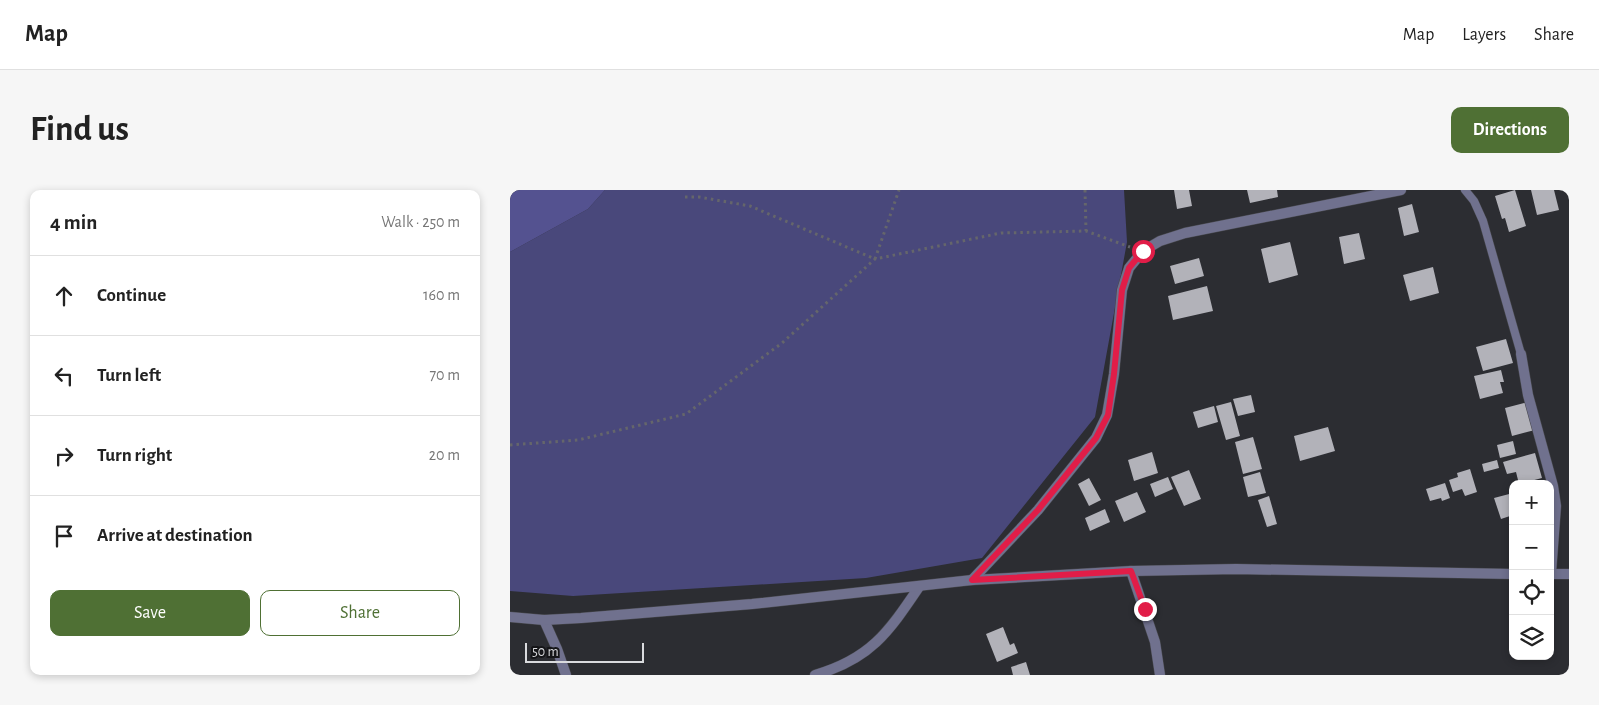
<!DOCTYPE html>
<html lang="en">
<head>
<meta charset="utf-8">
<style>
  :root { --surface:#fff; --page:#f6f6f6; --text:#222; --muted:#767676; --line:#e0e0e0; --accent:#4f7034 }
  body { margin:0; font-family:"Alegreya Sans",sans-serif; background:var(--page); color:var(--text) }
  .controls { position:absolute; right:15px; bottom:15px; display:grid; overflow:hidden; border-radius:10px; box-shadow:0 2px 8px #0003 }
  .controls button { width:45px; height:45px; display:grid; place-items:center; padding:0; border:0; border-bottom:1px solid var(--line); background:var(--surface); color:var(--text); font:25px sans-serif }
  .scale { position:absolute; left:15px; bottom:12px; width:119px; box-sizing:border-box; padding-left:5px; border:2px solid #dadbde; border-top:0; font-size:14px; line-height:18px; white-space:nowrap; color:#dadbde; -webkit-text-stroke:4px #151518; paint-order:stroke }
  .stop { position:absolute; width:15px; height:15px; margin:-11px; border:4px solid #e11d48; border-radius:50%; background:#fff }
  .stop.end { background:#e11d48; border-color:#fff; box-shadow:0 1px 5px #0008 }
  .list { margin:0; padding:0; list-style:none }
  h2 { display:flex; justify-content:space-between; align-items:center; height:65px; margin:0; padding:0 20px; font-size:21px }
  h2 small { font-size:16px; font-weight:400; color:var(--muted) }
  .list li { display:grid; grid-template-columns:32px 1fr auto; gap:15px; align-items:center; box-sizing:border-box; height:80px; padding:0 20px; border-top:1px solid var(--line) }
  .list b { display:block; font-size:19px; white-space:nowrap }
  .list em { font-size:16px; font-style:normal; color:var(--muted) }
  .actions { display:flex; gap:10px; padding:15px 20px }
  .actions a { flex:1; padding:11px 0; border:1px solid var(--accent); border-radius:10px; text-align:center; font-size:18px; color:var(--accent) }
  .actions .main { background:var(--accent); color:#fff }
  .icon { flex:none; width:28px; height:28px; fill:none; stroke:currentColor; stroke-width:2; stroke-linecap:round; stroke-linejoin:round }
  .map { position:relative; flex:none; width:1059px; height:485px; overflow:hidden; border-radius:10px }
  header { display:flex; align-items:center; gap:30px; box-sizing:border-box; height:70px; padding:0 25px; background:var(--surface); border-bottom:1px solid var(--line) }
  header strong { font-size:24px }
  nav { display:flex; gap:28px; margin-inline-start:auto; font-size:18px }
  .intro { display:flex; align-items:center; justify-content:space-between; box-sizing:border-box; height:120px; padding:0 30px }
  h1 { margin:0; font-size:35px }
  .button { padding:12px 22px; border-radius:10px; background:var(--accent); color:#fff; font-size:18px; font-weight:700 }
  main { display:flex; gap:30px; padding:0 30px }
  aside { flex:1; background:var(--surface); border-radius:10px; box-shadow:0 2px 8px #0003 }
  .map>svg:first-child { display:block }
</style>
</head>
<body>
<header>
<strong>Map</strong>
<nav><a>Map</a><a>Layers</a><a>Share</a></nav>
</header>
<div class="intro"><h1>Find us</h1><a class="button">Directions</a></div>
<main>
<aside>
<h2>4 min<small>Walk · 250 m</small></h2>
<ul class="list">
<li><svg class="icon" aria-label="ahead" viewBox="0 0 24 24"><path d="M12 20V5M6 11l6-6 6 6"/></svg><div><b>Continue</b></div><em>160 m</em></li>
<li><svg class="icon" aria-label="left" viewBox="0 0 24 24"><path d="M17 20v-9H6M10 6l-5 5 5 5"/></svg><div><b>Turn left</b></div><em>70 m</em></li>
<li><svg class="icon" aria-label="right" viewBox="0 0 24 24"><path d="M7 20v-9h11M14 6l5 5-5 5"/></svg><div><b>Turn right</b></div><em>20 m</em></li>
<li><svg class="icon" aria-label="arrive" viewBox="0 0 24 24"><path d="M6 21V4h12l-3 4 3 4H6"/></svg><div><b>Arrive at destination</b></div></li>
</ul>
<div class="actions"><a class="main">Save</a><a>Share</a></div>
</aside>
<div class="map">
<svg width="1059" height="485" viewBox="0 0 1059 485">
  <rect width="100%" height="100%" fill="#2c2d32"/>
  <path fill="#49487b" d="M 95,0 L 614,0 L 617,52 L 585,227 L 472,368 L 356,388 L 63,406 L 0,401 L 0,62 L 78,19 Z"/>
  <path fill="#545290" d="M 0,0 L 95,0 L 78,19 L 0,62 Z"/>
  <path fill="#b2b2b9" d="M 664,0 L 679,0 L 682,16 L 667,19 Z
    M 737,0 L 767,0 L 768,7 L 740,13 Z
    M 1005,0 L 1016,36 L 999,42 L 995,28 L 992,29 L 985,6 Z
    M 1021,0 L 1044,0 L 1049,20 L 1027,25 Z
    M 902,14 L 909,42 L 894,46 L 888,18 Z
    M 849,43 L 855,69 L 834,74 L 829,47 Z
    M 780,52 L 788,85 L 759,93 L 751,59 Z
    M 689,68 L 694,86 L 665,94 L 660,76 Z
    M 923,77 L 929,103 L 900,111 L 893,85 Z
    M 697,96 L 703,121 L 663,130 L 658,106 Z
    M 996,149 L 1003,173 L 973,181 L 966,157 Z
    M 991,180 L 994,192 L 990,192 L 993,203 L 970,209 L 964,186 Z
    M 741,205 L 745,222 L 728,226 L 723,209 Z
    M 721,212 L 730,246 L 716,250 L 706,216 Z
    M 1018,212 L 1025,240 L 1002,246 L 995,218 Z
    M 704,216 L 708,232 L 688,238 L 683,222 Z
    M 818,237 L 825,261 L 790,271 L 784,246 Z
    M 743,247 L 752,279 L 733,284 L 725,252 Z
    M 1003,251 L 1006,264 L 990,268 L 987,255 Z
    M 642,262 L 648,283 L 624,291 L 618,270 Z
    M 1025,263 L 1032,288 L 1009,294 L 1006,282 L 997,284 L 993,272 Z
    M 987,270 L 989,278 L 974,282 L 972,274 Z
    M 960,279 L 967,302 L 955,306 L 952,299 L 943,302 L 939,290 L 948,287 L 947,283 Z
    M 679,280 L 691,309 L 674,316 L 661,287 Z
    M 750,282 L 756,303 L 738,307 L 733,287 Z
    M 658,287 L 663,299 L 645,307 L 640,294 Z
    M 579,288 L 591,310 L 579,316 L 568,294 Z
    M 935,293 L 940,308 L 932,311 L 931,308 L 920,311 L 916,299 Z
    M 627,302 L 636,322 L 614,332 L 605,311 Z
    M 1003,303 L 1003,325 L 991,329 L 984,308 Z
    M 759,306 L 767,334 L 757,337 L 748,310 Z
    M 595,319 L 600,332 L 580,341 L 575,328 Z
    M 493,437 L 500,455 L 504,453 L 508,463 L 487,472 L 476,444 Z
    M 516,472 L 520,485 L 503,485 L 501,477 Z"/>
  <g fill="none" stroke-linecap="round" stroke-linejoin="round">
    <g stroke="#48494e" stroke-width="9">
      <path id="service" d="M 955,0 L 964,11 L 973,31 L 1011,164"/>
    </g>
    <g stroke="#48494e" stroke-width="11">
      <path id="minor" d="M 1011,164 L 1018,205 L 1043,296 L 1046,316 L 1041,384
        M 621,381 L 645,452 L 650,485
        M 462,390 L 528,320 L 586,248 L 597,225 L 604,184 L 612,100 L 619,78 L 633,61 L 650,51 L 675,43 L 891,0
        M 34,430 L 47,459 L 56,485
        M 305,485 C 360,469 378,443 409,397"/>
    </g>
    <g stroke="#48494e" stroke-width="11">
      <path id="tertiary" d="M 1040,384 L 1059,384
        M 0,427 L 34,430 L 71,428 L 242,414 L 462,390 L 621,381 L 726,379 L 1003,384"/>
    </g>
    <path stroke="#65666b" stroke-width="3" stroke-dasharray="2.5 4" stroke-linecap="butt" d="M 575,0 L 576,41
      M 175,7 L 189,7 L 240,16 L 365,69 L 389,0
      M 0,255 L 68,250 L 176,224 L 272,153 L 365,69 L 491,43 L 576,41 L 620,57"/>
    <use href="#service" stroke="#70718e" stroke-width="8"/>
    <use href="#minor" stroke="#70718e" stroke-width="10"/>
    <use href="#tertiary" stroke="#70718e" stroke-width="10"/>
  </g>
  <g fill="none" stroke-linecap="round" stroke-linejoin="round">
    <path stroke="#e11d48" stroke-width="6" d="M 633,61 L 619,78 L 612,100 L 604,184 L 598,225 L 586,248 L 528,320 L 462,390 L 621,381 L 635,419"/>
  </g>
</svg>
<div class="controls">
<button>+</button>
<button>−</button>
<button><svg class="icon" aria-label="locate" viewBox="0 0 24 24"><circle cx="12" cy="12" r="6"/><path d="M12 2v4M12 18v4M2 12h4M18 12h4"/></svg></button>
<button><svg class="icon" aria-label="layers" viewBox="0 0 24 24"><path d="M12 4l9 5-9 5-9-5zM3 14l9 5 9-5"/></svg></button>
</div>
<div class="scale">50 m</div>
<div class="stop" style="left:633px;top:61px"></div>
<div class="stop end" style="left:635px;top:419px"></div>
</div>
</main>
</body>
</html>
